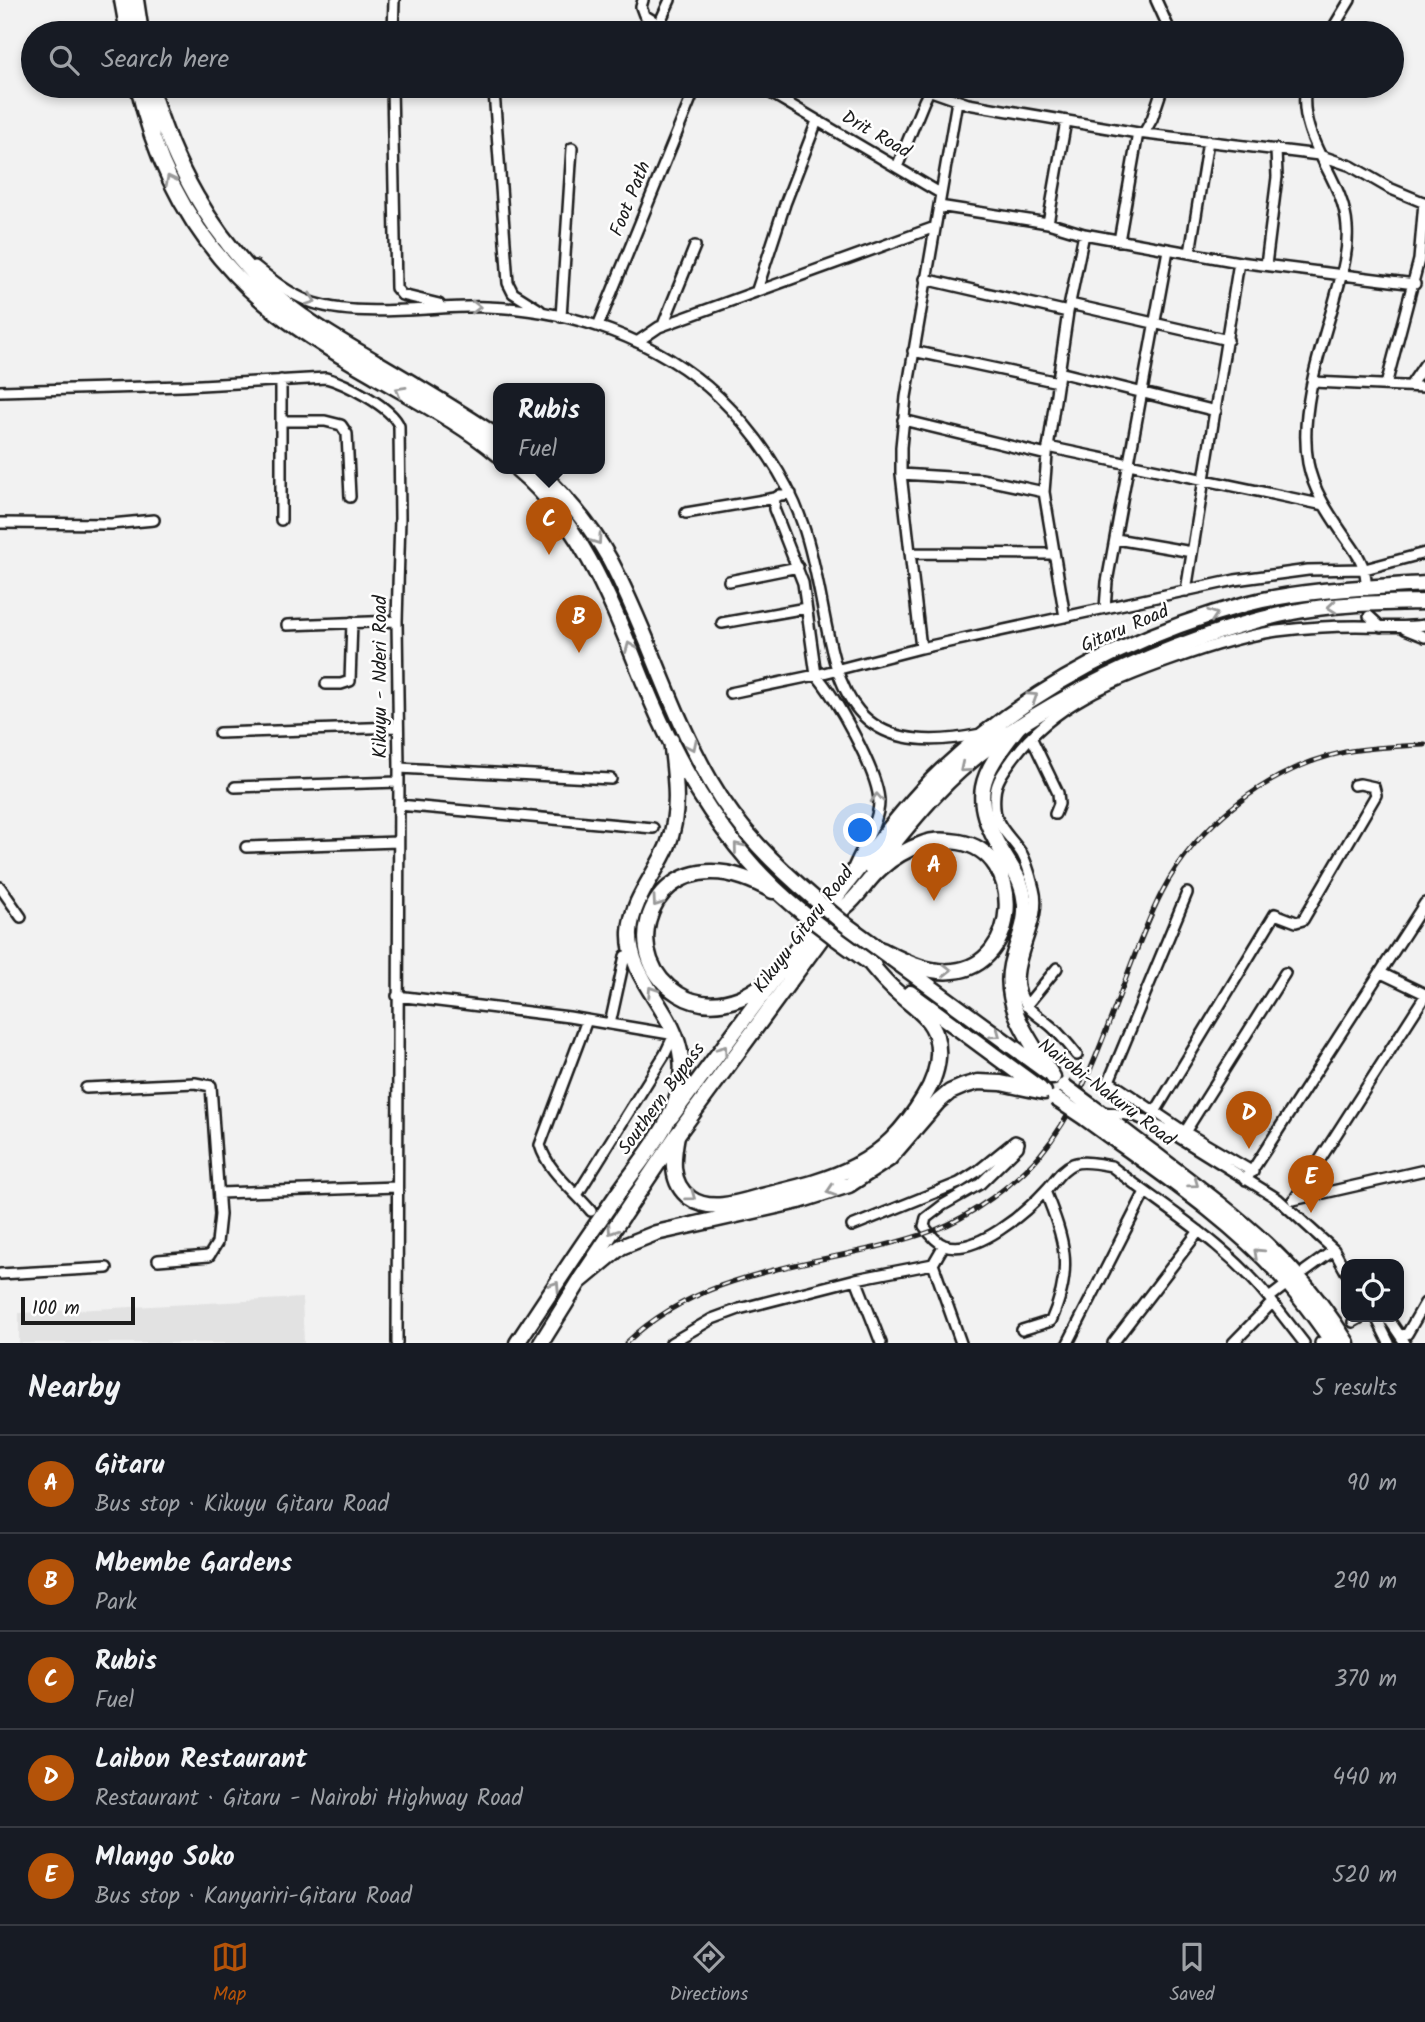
<!DOCTYPE html>
<html lang="en">
<head>
<meta charset="utf-8">
<style>
  :root { --surface:#171b24; --page:#242831; --text:#f1f3f6; --muted:#9ea1a6; --line:#363941; --accent:#b45309 }
  body { margin:0; font-family:Kalam,sans-serif; background:var(--page); color:var(--text) }
  .controls { position:absolute; right:21px; bottom:21px; display:grid; overflow:hidden; border-radius:14px; box-shadow:0 4px 10px #0003 }
  .controls button { width:63px; height:63px; display:grid; place-items:center; padding:0; border:0; border-bottom:2px solid var(--line); background:var(--surface); color:var(--text); font:35px sans-serif }
  .scale { position:absolute; left:21px; bottom:18px; width:114px; box-sizing:border-box; padding-left:7px; border:4px solid #1c1c1c; border-top:0; font-size:19px; line-height:24px; white-space:nowrap; color:#1c1c1c; -webkit-text-stroke:5px #fff; paint-order:stroke }
  .you { position:absolute; left:861px; top:831px; width:24px; height:24px; margin:-18px; border:5px solid #fff; border-radius:50%; background:#1a73e8; box-shadow:0 0 0 10px #1a73e833 }
  .badge { display:grid; place-items:center; width:46px; height:46px; border-radius:50%; background:var(--accent); color:#fff; font-size:23px; font-weight:700 }
  .pin { position:absolute; translate:-50% -58px; filter:drop-shadow(0 2px 4px #0008) }
  .pin::after { content:''; position:absolute; top:37px; width:24px; height:21px; background:inherit; clip-path:polygon(0 0,100% 0,50% 100%) }
  .popup { position:absolute; left:493px; top:383px; width:112px; height:91px; box-sizing:border-box; display:grid; place-content:center; border-radius:14px; background:var(--surface); filter:drop-shadow(0 2px 5px #0005); font-size:23px; white-space:nowrap; color:var(--muted) }
  .popup b { font-size:26px; color:var(--text) }
  .popup::after { content:''; position:absolute; left:50%; top:100%; margin-left:-14px; border:14px solid transparent; border-top-color:var(--surface) }
  .list { margin:0; padding:0; list-style:none }
  h2 { display:flex; justify-content:space-between; align-items:center; height:91px; margin:0; padding:0 28px; font-size:30px }
  h2 small { font-size:23px; font-weight:400; color:var(--muted) }
  .list li { display:grid; grid-template-columns:46px 1fr auto; gap:21px; align-items:center; box-sizing:border-box; height:98px; padding:0 28px; border-top:2px solid var(--line) }
  .list b { display:block; font-size:26px; white-space:nowrap }
  .list p { margin:0; font-size:23px; white-space:nowrap; color:var(--muted) }
  .list em { font-size:23px; font-style:normal; color:var(--muted) }
  .icon { flex:none; width:38px; height:38px; fill:none; stroke:currentColor; stroke-width:2; stroke-linecap:round; stroke-linejoin:round }
  .map { position:relative; flex:none; width:1425px; height:1343px; overflow:hidden }
  .search { position:absolute; background:var(--surface); box-shadow:0 4px 10px #0003; left:21px; right:21px; top:21px; height:77px; display:flex; align-items:center; gap:18px; box-sizing:border-box; padding:0 24px; border-radius:38px; color:var(--muted); font-size:26px }
  .sheet { height:581px; background:var(--surface) }
  nav { display:flex; justify-content:space-around; align-items:center; box-sizing:border-box; height:98px; border-top:2px solid var(--line); background:var(--surface); font-size:19px; color:var(--muted) }
  nav a { display:grid; justify-items:center; gap:4px }
  nav .on { color:var(--accent) }
  .map>svg:first-child { display:block }
</style>
</head>
<body>
<div class="map">
<svg width="1425" height="1343" viewBox="0 0 1425 1343">
  <rect width="100%" height="100%" fill="#f2f2f2"/>
  <filter id="ink" filterUnits="userSpaceOnUse"><feTurbulence type="fractalNoise" baseFrequency=".0143" numOctaves="2"/><feDisplacementMap in="SourceGraphic" scale="14" xChannelSelector="R" yChannelSelector="G"/><feConvolveMatrix kernelMatrix="1 2 1 2 8 2 1 2 1" color-interpolation-filters="sRGB"/></filter>
  <g filter="url(#ink)">
    <path fill="#e2e2e2" d="M 302,1298 L 304,1343 L 19,1343 L 19,1313 Z"/>
    <g fill="none" stroke-linecap="round" stroke-linejoin="round">
      <g stroke="#1c1c1c" stroke-width="14">
        <path id="minor" d="M 643,0 L 641,7 L 644,15 L 673,33
          M 1156,0 L 1171,33
          M 659,24 L 670,0
          M 393,33 L 394,0
          M 1330,33 L 1350,0
          M 392,86 L 396,288 L 402,295 L 439,304
          M 759,86 L 940,193
          M 1306,86 C 1296,140 1344,177 1347,227 C 1349,254 1340,280 1333,306 C 1319,353 1299,413 1308,463 C 1313,490 1328,512 1343,534 C 1354,550 1365,562 1366,581
          M 494,91 L 508,283 L 513,293 L 540,310
          M 1144,133 L 1152,119 L 1163,86
          M 897,167 L 924,101 L 928,93 L 931,91 L 968,104 L 1138,133 L 1319,155 L 1351,166 L 1389,188 L 1425,203
          M 939,206 L 1048,223 L 1084,234 L 1239,262 L 1415,284
          M 1048,223 L 1066,121
          M 1119,241 L 1138,133
          M 1190,253 L 1208,141
          M 1266,265 L 1277,177 L 1276,149
          M 255,266 C 271,279 288,293 308,301 C 356,320 435,305 487,307 C 570,309 658,339 719,397 C 755,432 787,477 803,525 C 841,635 811,769 981,734
          M 925,279 L 1068,312
          M 757,290 L 785,204 L 817,121
          M 1070,304 L 1228,340
          M 561,317 L 572,148
          M 663,325 L 695,246
          M 598,326 L 696,86
          M 637,342 L 659,327 L 935,227
          M 913,351 L 1058,382
          M 1059,372 L 1216,411
          M 1313,382 L 1425,387
          M 1386,385 L 1419,260 L 1424,202
          M 1410,386 L 1425,364
          M 0,391 L 183,386 L 326,378 C 345,383 392,407 399,426 L 400,518 L 397,621 L 399,768 L 397,1343
          M 903,420 L 1047,455
          M 281,421 L 325,421 L 341,425 L 347,434 L 350,497
          M 1048,447 L 1324,505
          M 901,474 L 982,479 L 1044,492
          M 791,494 L 780,495 L 775,498 L 774,509 L 803,583 L 816,675 C 835,695 879,774 879,802 C 879,823 861,848 853,868
          M 686,513 L 775,498
          M 281,520 L 281,380
          M 0,523 L 111,524 L 154,520
          M 1116,539 L 1192,552
          M 911,553 L 1054,554
          M 729,581 L 798,567
          M 1186,591 L 1239,262
          M 1105,608 L 1107,582 L 1168,250
          M 1369,616 L 1381,627
          M 1065,617 L 1044,492 L 1047,455 L 1068,312 L 1084,234
          M 722,623 L 806,608
          M 287,625 L 397,621
          M 1405,629 L 1425,637
          M 921,648 L 901,474 L 901,447 L 906,397 L 957,101
          M 326,684 L 341,684 L 350,681 L 352,622
          M 730,693 L 816,675 L 921,648 L 1235,580 L 1308,570 L 1365,569 L 1425,553
          M 219,733 L 398,727
          M 1031,737 L 1058,793 L 1059,804 L 1055,814
          M 399,768 L 611,779
          M 235,787 L 399,782
          M 399,805 L 653,828
          M 246,847 L 398,842
          M 0,887 L 21,917
          M 1187,893 L 1109,1081 L 1185,1132 L 1253,1172
          M 1381,973 L 1425,994
          M 397,996 L 569,1017 L 670,1034 L 672,1039 L 665,1054 L 577,1195
          M 1026,1006 L 1057,968
          M 587,1020 L 540,1145 C 548,1172 574,1190 591,1211
          M 610,1024 L 625,956
          M 1077,1055 C 1069,1045 1061,1035 1052,1027 C 1044,1020 1034,1014 1028,1007 C 999,971 1045,928 1034,889 C 1031,878 1028,865 1022,854 C 1007,831 992,827 995,794 C 996,780 1006,768 1014,757 C 1053,704 1114,680 1174,659 C 1207,647 1242,636 1277,631 C 1302,628 1330,626 1356,626 C 1380,626 1402,628 1425,625
          M 86,1088 L 195,1083 L 211,1086 L 220,1215 L 217,1243 L 209,1256 L 158,1260
          M 1102,1112 L 1135,1116 L 1167,1130 L 1278,1199 L 1334,1250 L 1346,1272
          M 1155,1112 L 1275,914 L 1296,922 L 1303,920 L 1376,795 L 1374,787 L 1360,784 L 1354,785
          M 1185,1132 L 1285,973
          M 1246,1180 L 1425,903
          M 219,1193 L 397,1187
          M 1293,1200 L 1425,1170
          M 1294,1200 L 1425,996
          M 852,1226 L 959,1183 L 978,1171 L 1015,1141 L 1019,1143 L 1018,1147 L 980,1184 L 943,1205 L 926,1218 L 924,1226 C 929,1233 936,1242 944,1245 C 976,1256 1026,1212 1046,1190 C 1055,1181 1061,1169 1073,1164 C 1083,1160 1101,1164 1111,1166 C 1167,1210 1224,1242 1269,1298
          M 933,1264 L 961,1343
          M 1305,1271 L 1334,1250
          M 0,1274 L 107,1268
          M 856,1279 L 881,1343
          M 1282,1288 L 1269,1298 L 1304,1343
          M 1376,1317 L 1389,1343
          M 1383,1317 L 1390,1321 L 1405,1343
          M 1353,1322 L 1362,1317
          M 1022,1330 L 1051,1321 C 1074,1269 1065,1241 1045,1191
          M 1401,1335 L 1407,1334 L 1425,1303
          M 671,1343 L 712,1319 L 739,1309 L 856,1279 L 933,1264 L 944,1245
          M 1068,1343 L 1145,1192
          M 1113,1343 L 1199,1231
          M 1233,1343 L 1272,1303
          M 1320,1343 L 1321,1342"/>
      </g>
      <g stroke="#1c1c1c" stroke-width="19">
        <path id="primary" d="M 872,871 C 893,844 914,817 937,793 C 1016,708 1179,635 1293,612 C 1336,603 1381,603 1425,602
          M 671,1117 C 730,1039 787,960 847,883 C 877,845 906,804 942,770 C 1029,689 1132,635 1246,604 C 1304,589 1365,588 1425,584
          M 581,1278 L 677,1135 L 843,909"/>
      </g>
      <g stroke="#1c1c1c" stroke-width="19">
        <path id="trunk" d="M 122,0 L 128,33
          M 136,0 L 141,33
          M 138,86 C 157,171 198,246 265,303 C 297,330 335,353 372,374 C 414,399 460,422 498,454
          M 150,86 C 174,166 209,232 270,290 C 301,319 339,340 376,362 C 417,386 458,411 498,437
          M 517,469 C 589,529 617,619 652,702 C 686,781 735,859 803,913
          M 537,469 C 564,495 592,527 610,560 C 648,632 670,711 711,782 C 738,829 775,865 816,900
          M 1019,726 C 979,777 968,796 1004,855 C 1012,868 1022,881 1024,898 C 1029,922 1016,943 1011,965 C 1002,1007 1032,1043 1053,1077
          M 773,891 C 754,881 734,872 712,872 C 644,872 622,959 678,994 C 697,1006 719,1006 740,998 C 753,993 765,983 776,976
          M 845,907 C 859,896 867,880 881,868 C 892,858 908,849 922,844 C 933,839 947,840 959,842 C 1026,853 1021,965 953,971 C 928,974 904,961 882,950
          M 842,922 L 1047,1072
          M 833,936 L 874,966
          M 910,993 L 1040,1089
          M 1091,1106 C 1113,1122 1134,1139 1156,1155 C 1232,1213 1296,1259 1347,1343
          M 1085,1118 C 1153,1168 1228,1216 1284,1279 C 1302,1299 1318,1321 1333,1343
          M 677,1135 C 673,1157 669,1183 690,1198 C 710,1213 741,1202 762,1196 C 837,1178 882,1167 924,1097 C 935,1079 942,1058 936,1036 C 931,1017 912,1006 898,993 C 887,984 878,973 869,962
          M 517,1343 C 548,1296 579,1249 612,1202 C 629,1176 651,1151 666,1124 C 676,1105 684,1079 681,1058 C 676,1011 628,980 630,932 C 632,899 656,874 668,845 C 681,812 675,775 671,740
          M 541,1343 L 579,1282 L 621,1247 L 656,1233 L 799,1201 L 849,1185 L 889,1159 L 938,1102 L 950,1092 L 964,1086 L 978,1082 L 1001,1083 L 1044,1092"/>
      </g>
      <use href="#minor" stroke="#fff" stroke-width="9"/>
      <use href="#primary" stroke="#fff" stroke-width="14"/>
      <use href="#trunk" stroke="#fff" stroke-width="14"/>
      <g stroke="#1c1c1c" stroke-width="5">
        <path id="rail" d="M 626,1343 C 712,1261 830,1268 935,1230 C 970,1217 1016,1183 1040,1155 C 1077,1111 1097,1055 1117,1002 C 1131,965 1144,927 1162,892 C 1197,824 1270,768 1345,752 C 1371,747 1398,746 1425,745"/>
      </g>
      <use href="#rail" stroke="#fff" stroke-width="2.5" stroke-dasharray="8" stroke-linecap="butt"/>
      <g stroke="#1c1c1c" stroke-width="19" stroke-linecap="butt">
        <path id="trunk-bridge" d="M 816,900 L 842,922
          M 803,913 L 833,936
          M 1064,1086 L 1091,1106
          M 1055,1098 L 1085,1118"/>
      </g>
      <use href="#trunk-bridge" stroke="#fff" stroke-width="14"/>
    </g>
    <defs><path id="oneway-chevron" d="M-2-3.5L2.5 0L-2 3.5" fill="none" stroke-width="1.6" stroke-linecap="round" stroke-linejoin="round" transform="scale(1.75)"/></defs>
    <g stroke="#999">
      <use href="#oneway-chevron" transform="translate(170 180) rotate(-117)"/>
      <use href="#oneway-chevron" transform="translate(311 300) rotate(20)"/>
      <use href="#oneway-chevron" transform="translate(476 307)"/>
      <use href="#oneway-chevron" transform="translate(400 391) rotate(-150)"/>
      <use href="#oneway-chevron" transform="translate(597 540) rotate(55)"/>
      <use href="#oneway-chevron" transform="translate(1332 607) rotate(175)"/>
      <use href="#oneway-chevron" transform="translate(1213 615) rotate(-18)"/>
      <use href="#oneway-chevron" transform="translate(630 647) rotate(-112)"/>
      <use href="#oneway-chevron" transform="translate(1033 697) rotate(-33)"/>
      <use href="#oneway-chevron" transform="translate(692 746) rotate(64)"/>
      <use href="#oneway-chevron" transform="translate(964 768) rotate(140)"/>
      <use href="#oneway-chevron" transform="translate(877 798) rotate(-93)"/>
      <use href="#oneway-chevron" transform="translate(738 847) rotate(-129)"/>
      <use href="#oneway-chevron" transform="translate(657 902) rotate(125)"/>
      <use href="#oneway-chevron" transform="translate(947 970)"/>
      <use href="#oneway-chevron" transform="translate(652 991) rotate(-123)"/>
      <use href="#oneway-chevron" transform="translate(996 1034) rotate(36)"/>
      <use href="#oneway-chevron" transform="translate(723 1050) rotate(-54)"/>
      <use href="#oneway-chevron" transform="translate(1194 1183) rotate(36)"/>
      <use href="#oneway-chevron" transform="translate(831 1191) rotate(162)"/>
      <use href="#oneway-chevron" transform="translate(691 1196) rotate(36)"/>
      <use href="#oneway-chevron" transform="translate(612 1230) rotate(123)"/>
      <use href="#oneway-chevron" transform="translate(1258 1253) rotate(-137)"/>
      <use href="#oneway-chevron" transform="translate(555 1286) rotate(-57)"/>
    </g>
  </g>
  <g text-anchor="middle" dominant-baseline="central" stroke-width="5" stroke-linejoin="round" paint-order="stroke">
    <g font-size="19" fill="#1c1c1c" stroke="#fff">
      <text transform="translate(876 135) rotate(30)">Drit Road</text>
      <text transform="translate(631 199) rotate(-68)">Foot Path</text>
      <text transform="translate(1125 629) rotate(-23)">Gitaru Road</text>
      <text transform="translate(381 677) rotate(-90)">Kikuyu - Nderi Road</text>
      <text transform="translate(804 930) rotate(-53)">Kikuyu Gitaru Road</text>
      <text transform="translate(1106 1093) rotate(37)">Nairobi-Nakuru Road</text>
      <text transform="translate(662 1099) rotate(-54)">Southern Bypass</text>
    </g>
  </g>
</svg>
<div class="controls">
<button><svg class="icon" aria-label="locate" viewBox="0 0 24 24"><circle cx="12" cy="12" r="6"/><path d="M12 2v4M12 18v4M2 12h4M18 12h4"/></svg></button>
</div>
<div class="scale">100 m</div>
<div class="you"></div>
<div class="pin badge" style="left:934px;top:901px">A</div>
<div class="pin badge" style="left:579px;top:653px">B</div>
<div class="pin badge" style="left:549px;top:555px">C</div>
<div class="popup"><b>Rubis</b>Fuel</div>
<div class="pin badge" style="left:1249px;top:1149px">D</div>
<div class="pin badge" style="left:1311px;top:1213px">E</div>
<div class="search"><svg class="icon" aria-label="search" viewBox="0 0 24 24"><circle cx="10" cy="10" r="6"/><path d="M15 15l6 6"/></svg>Search here</div>
</div>
<section class="sheet">
<h2>Nearby<small>5 results</small></h2>
<ul class="list">
<li><span class="badge">A</span><div><b>Gitaru</b><p>Bus stop · Kikuyu Gitaru Road</p></div><em>90 m</em></li>
<li><span class="badge">B</span><div><b>Mbembe Gardens</b><p>Park</p></div><em>290 m</em></li>
<li><span class="badge">C</span><div><b>Rubis</b><p>Fuel</p></div><em>370 m</em></li>
<li><span class="badge">D</span><div><b>Laibon Restaurant</b><p>Restaurant · Gitaru - Nairobi Highway Road</p></div><em>440 m</em></li>
<li><span class="badge">E</span><div><b>Mlango Soko</b><p>Bus stop · Kanyariri-Gitaru Road</p></div><em>520 m</em></li>
</ul>
</section>
<nav>
<a class="on"><svg class="icon" aria-label="map" viewBox="0 0 24 24"><path d="M3 6l6-2 6 2 6-2v14l-6 2-6-2-6 2zM9 4v14M15 6v14"/></svg>Map</a>
<a><svg class="icon" aria-label="directions" viewBox="0 0 24 24"><path d="M12 3l9 9-9 9-9-9zM9 14v-3h6M13 9l2 2-2 2"/></svg>Directions</a>
<a><svg class="icon" aria-label="saved" viewBox="0 0 24 24"><path d="M7 4h10v16l-5-4-5 4z"/></svg>Saved</a>
</nav>
</body>
</html>
